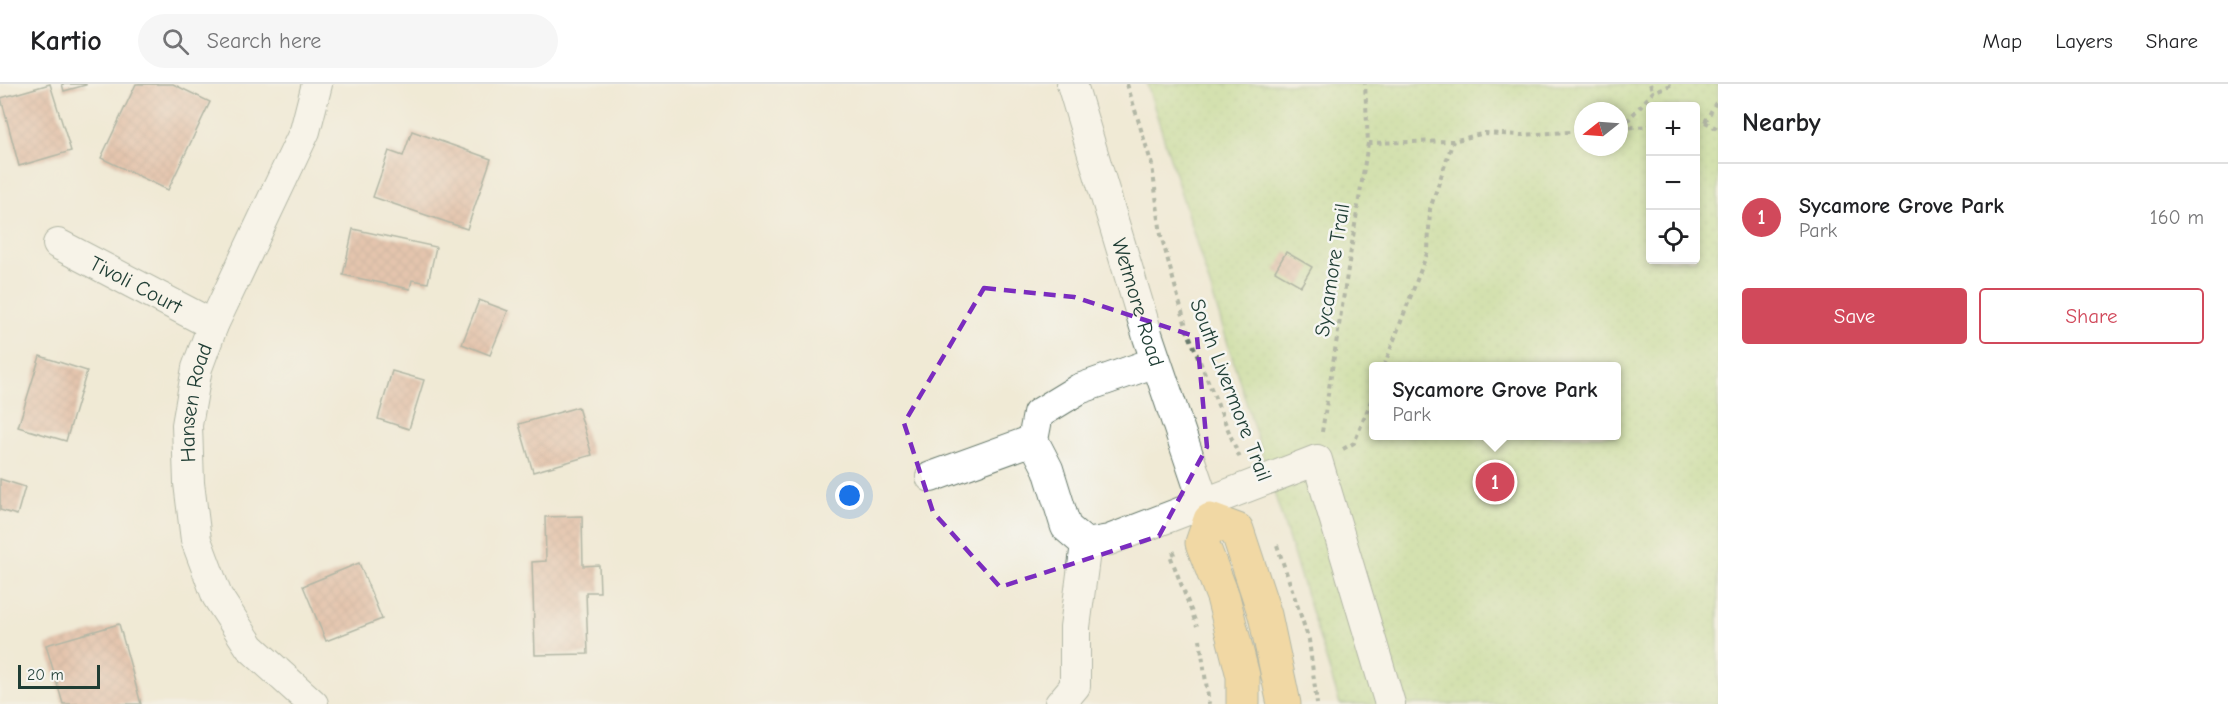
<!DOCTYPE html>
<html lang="en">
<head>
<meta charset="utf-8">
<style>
  :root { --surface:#fff; --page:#f6f6f6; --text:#202124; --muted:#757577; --line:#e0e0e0; --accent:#d1495b }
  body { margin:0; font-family:"Comic Neue",sans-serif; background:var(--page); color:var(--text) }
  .controls { position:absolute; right:18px; top:18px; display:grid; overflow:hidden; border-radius:6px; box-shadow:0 3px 9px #0003 }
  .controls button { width:54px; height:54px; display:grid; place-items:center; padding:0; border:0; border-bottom:2px solid var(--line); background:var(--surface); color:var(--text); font:30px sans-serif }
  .compass { position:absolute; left:1574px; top:18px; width:54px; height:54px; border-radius:50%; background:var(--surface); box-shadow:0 3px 9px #0003; rotate:253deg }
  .scale { position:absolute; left:18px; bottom:15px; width:82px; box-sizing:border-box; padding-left:6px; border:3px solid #1f3d34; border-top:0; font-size:16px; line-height:21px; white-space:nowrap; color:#1f3d34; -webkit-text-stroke:4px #f6f6f2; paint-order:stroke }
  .you { position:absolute; left:850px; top:412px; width:21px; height:21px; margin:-15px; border:4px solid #fff; border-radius:50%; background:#1a73e8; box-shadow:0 0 0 9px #1a73e833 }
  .badge { display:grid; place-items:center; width:39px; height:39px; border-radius:50%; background:var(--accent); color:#fff; font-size:20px; font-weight:700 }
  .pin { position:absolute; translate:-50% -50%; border:3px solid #fff; box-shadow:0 2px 6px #0006 }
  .popup { position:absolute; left:1369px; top:278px; width:252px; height:78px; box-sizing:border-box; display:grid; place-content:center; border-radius:6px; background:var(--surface); filter:drop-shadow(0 2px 4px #0005); font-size:20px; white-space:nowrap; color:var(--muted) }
  .popup b { font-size:22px; color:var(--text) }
  .popup::after { content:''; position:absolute; left:50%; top:100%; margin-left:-12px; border:12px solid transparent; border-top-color:var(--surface) }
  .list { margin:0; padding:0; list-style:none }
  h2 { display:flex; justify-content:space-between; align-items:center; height:78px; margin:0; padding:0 24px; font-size:26px }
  h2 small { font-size:20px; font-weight:400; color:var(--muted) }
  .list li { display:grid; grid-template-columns:39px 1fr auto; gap:18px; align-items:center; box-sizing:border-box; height:108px; padding:0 24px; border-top:2px solid var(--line) }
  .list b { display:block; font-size:22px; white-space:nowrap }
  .list p { margin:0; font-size:20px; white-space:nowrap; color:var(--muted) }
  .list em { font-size:20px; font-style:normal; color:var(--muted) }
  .actions { display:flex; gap:12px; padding:18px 24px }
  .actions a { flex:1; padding:14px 0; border:2px solid var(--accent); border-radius:6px; text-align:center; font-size:21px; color:var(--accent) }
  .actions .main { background:var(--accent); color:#fff }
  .icon { flex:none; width:33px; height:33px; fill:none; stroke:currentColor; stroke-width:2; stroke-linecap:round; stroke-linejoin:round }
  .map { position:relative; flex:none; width:1718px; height:620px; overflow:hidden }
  header { display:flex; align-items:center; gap:36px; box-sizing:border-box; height:84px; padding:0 30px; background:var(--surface); border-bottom:2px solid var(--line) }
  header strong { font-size:28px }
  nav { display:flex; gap:33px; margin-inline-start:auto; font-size:21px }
  .search { width:420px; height:54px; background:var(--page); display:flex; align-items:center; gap:15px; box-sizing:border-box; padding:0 21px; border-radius:33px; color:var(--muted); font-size:22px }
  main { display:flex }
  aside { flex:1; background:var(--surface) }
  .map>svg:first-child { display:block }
</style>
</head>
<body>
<header>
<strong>Kartio</strong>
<div class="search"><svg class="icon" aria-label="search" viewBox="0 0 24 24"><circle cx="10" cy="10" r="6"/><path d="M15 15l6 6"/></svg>Search here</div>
<nav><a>Map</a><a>Layers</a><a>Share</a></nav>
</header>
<main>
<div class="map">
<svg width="1718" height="620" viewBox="0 0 1718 620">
  <defs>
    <pattern id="park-dots" width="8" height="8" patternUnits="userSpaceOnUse" patternTransform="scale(1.5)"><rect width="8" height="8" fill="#b1d781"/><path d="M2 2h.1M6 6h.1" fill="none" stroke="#98b970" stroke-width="1.8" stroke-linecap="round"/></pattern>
    <pattern id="building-cross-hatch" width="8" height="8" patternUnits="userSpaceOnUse" patternTransform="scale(1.5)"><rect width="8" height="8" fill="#d6997e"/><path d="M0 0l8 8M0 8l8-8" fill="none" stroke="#ad7e68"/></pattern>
  </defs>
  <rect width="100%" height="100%" fill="#f6f6f2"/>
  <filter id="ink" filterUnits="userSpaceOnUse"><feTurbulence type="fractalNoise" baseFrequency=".0167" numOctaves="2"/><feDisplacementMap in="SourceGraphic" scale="12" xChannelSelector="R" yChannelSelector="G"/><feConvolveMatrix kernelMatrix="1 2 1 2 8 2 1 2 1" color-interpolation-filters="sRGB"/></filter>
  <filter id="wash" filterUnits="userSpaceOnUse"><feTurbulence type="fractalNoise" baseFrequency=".008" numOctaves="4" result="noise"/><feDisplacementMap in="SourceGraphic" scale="24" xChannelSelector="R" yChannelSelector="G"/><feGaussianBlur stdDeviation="1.35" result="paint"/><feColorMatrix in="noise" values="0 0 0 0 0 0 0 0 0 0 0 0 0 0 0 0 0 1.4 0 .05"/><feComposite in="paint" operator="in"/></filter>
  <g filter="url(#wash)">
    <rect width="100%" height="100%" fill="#f0ead5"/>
    <path fill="url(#park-dots)" stroke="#688a5a" stroke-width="1.5" fill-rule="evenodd" d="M 1147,0 L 1718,0 L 1718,620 L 1340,620 ZM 1650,22 L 1696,22 L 1696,176 L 1650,176 ZM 1583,27 L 1619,27 L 1619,63 L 1583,63 ZM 1374,282 L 1616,282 L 1616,352 L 1374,352 Z"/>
    <g id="blocks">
      <path fill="url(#building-cross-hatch)" d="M 50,0 L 71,67 L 19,82 L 1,14 Z
        M 62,0 L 86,0 L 86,1 L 64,7 Z
        M 136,0 L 173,0 L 210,18 L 168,106 L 101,74 Z
        M 412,47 L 491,75 L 467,145 L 373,113 L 389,67 L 403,72 Z
        M 353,145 L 436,163 L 428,199 L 412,196 L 410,205 L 343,191 Z
        M 1286,168 L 1312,183 L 1301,202 L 1275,187 Z
        M 479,216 L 508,227 L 490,271 L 462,260 Z
        M 40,272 L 87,287 L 66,357 L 18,343 Z
        M 392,287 L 424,296 L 409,345 L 378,335 Z
        M 578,323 L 592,371 L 533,388 L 519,340 Z
        M 0,395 L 25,403 L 17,431 L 0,426 Z
        M 582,432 L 583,482 L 599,481 L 600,508 L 586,508 L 588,570 L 535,571 L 532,478 L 546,477 L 545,433 Z
        M 359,479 L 382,535 L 326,557 L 303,502 Z
        M 119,540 L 141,620 L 63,620 L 46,561 Z"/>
    </g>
  </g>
  <g filter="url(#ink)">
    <use href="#blocks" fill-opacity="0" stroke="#687a6c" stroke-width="1.5"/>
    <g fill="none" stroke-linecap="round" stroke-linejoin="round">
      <g stroke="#687a6c" stroke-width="32">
        <g id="minor">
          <path id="s1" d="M 1072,0 L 1148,253 L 1210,436"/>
          <path id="s2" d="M 58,160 L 213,241"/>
          <path d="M 1156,278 L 1079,305 L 1038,330 L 1033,356 L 1048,385 L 1066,443 L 1086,460 L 1109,456 L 1317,376 L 1390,620"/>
          <path d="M 931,393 L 1033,356"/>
          <path id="s3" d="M 313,620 L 250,563 L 217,512 L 196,456 L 189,399 L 187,341 L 197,284 L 213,241 L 305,47 L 317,0"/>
          <path d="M 1060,620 L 1075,602 L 1075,543 L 1086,460"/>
        </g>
      </g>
      <g stroke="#687a6c" stroke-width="35">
        <path id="major" d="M 1243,620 L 1243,592 L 1223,513 L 1202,459 L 1210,436 L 1237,446 L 1265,531 L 1284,620"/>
      </g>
      <path stroke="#687a6c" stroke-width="4" stroke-dasharray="4.5 4.5" stroke-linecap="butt" d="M 1127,0 L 1152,81 L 1161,151 L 1187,246 L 1241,377
        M 1650,0 L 1653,8
        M 1705,38 L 1718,15
        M 1696,39 L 1705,38 L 1718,45
        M 1621,44 L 1653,8 L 1673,0
        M 1621,44 L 1650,42
        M 1368,59 L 1453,57 L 1485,49 L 1522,51 L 1583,47
        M 1384,282 L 1428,167 L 1430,125 L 1453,57
        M 1322,348 L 1368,59 L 1365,0
        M 1343,365 L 1354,359 L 1374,310
        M 1277,461 L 1309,556 L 1317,620
        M 1176,468 L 1170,471 L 1197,542
        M 1200,555 L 1209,620"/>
      <use href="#minor" stroke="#fff" stroke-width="30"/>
      <use href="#major" stroke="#f1c369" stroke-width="33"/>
    </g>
  </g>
  <path d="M0 0H1718V620H0ZM 984,204 L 1074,213 L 1197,253 L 1207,363 L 1159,452 L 1000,503 L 933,428 L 904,339 Z" fill="#f0ead5" fill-opacity=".55" fill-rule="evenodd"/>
  <path fill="none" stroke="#7b2cbf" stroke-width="4.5" stroke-dasharray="12 8" stroke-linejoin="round" d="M 984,204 L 1074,213 L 1197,253 L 1207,363 L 1159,452 L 1000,503 L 933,428 L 904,339 Z"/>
  <g text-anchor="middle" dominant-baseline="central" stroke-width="5" stroke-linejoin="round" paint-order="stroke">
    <g font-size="21" fill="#1f3d34" stroke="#f6f6f2">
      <text transform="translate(1332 186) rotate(-81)">Sycamore Trail</text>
      <text stroke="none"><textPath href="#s2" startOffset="88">Tivoli Court</textPath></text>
      <text stroke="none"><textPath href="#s1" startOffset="228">Wetmore Road</textPath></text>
      <text transform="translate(1231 306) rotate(69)">South Livermore Trail</text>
      <text stroke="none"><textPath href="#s3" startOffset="344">Hansen Road</textPath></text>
    </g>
  </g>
</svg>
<div class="controls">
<button>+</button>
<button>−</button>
<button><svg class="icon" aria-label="locate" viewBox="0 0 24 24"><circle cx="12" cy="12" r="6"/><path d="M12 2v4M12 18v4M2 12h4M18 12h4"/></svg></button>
</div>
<svg class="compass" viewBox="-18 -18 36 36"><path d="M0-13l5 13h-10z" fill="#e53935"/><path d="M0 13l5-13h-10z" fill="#757577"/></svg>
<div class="scale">20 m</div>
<div class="you"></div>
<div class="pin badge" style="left:1495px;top:398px">1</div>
<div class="popup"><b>Sycamore Grove Park</b>Park</div>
</div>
<aside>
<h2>Nearby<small></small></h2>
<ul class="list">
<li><span class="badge">1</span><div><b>Sycamore Grove Park</b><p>Park</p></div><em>160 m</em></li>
</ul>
<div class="actions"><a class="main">Save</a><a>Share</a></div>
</aside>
</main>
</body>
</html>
